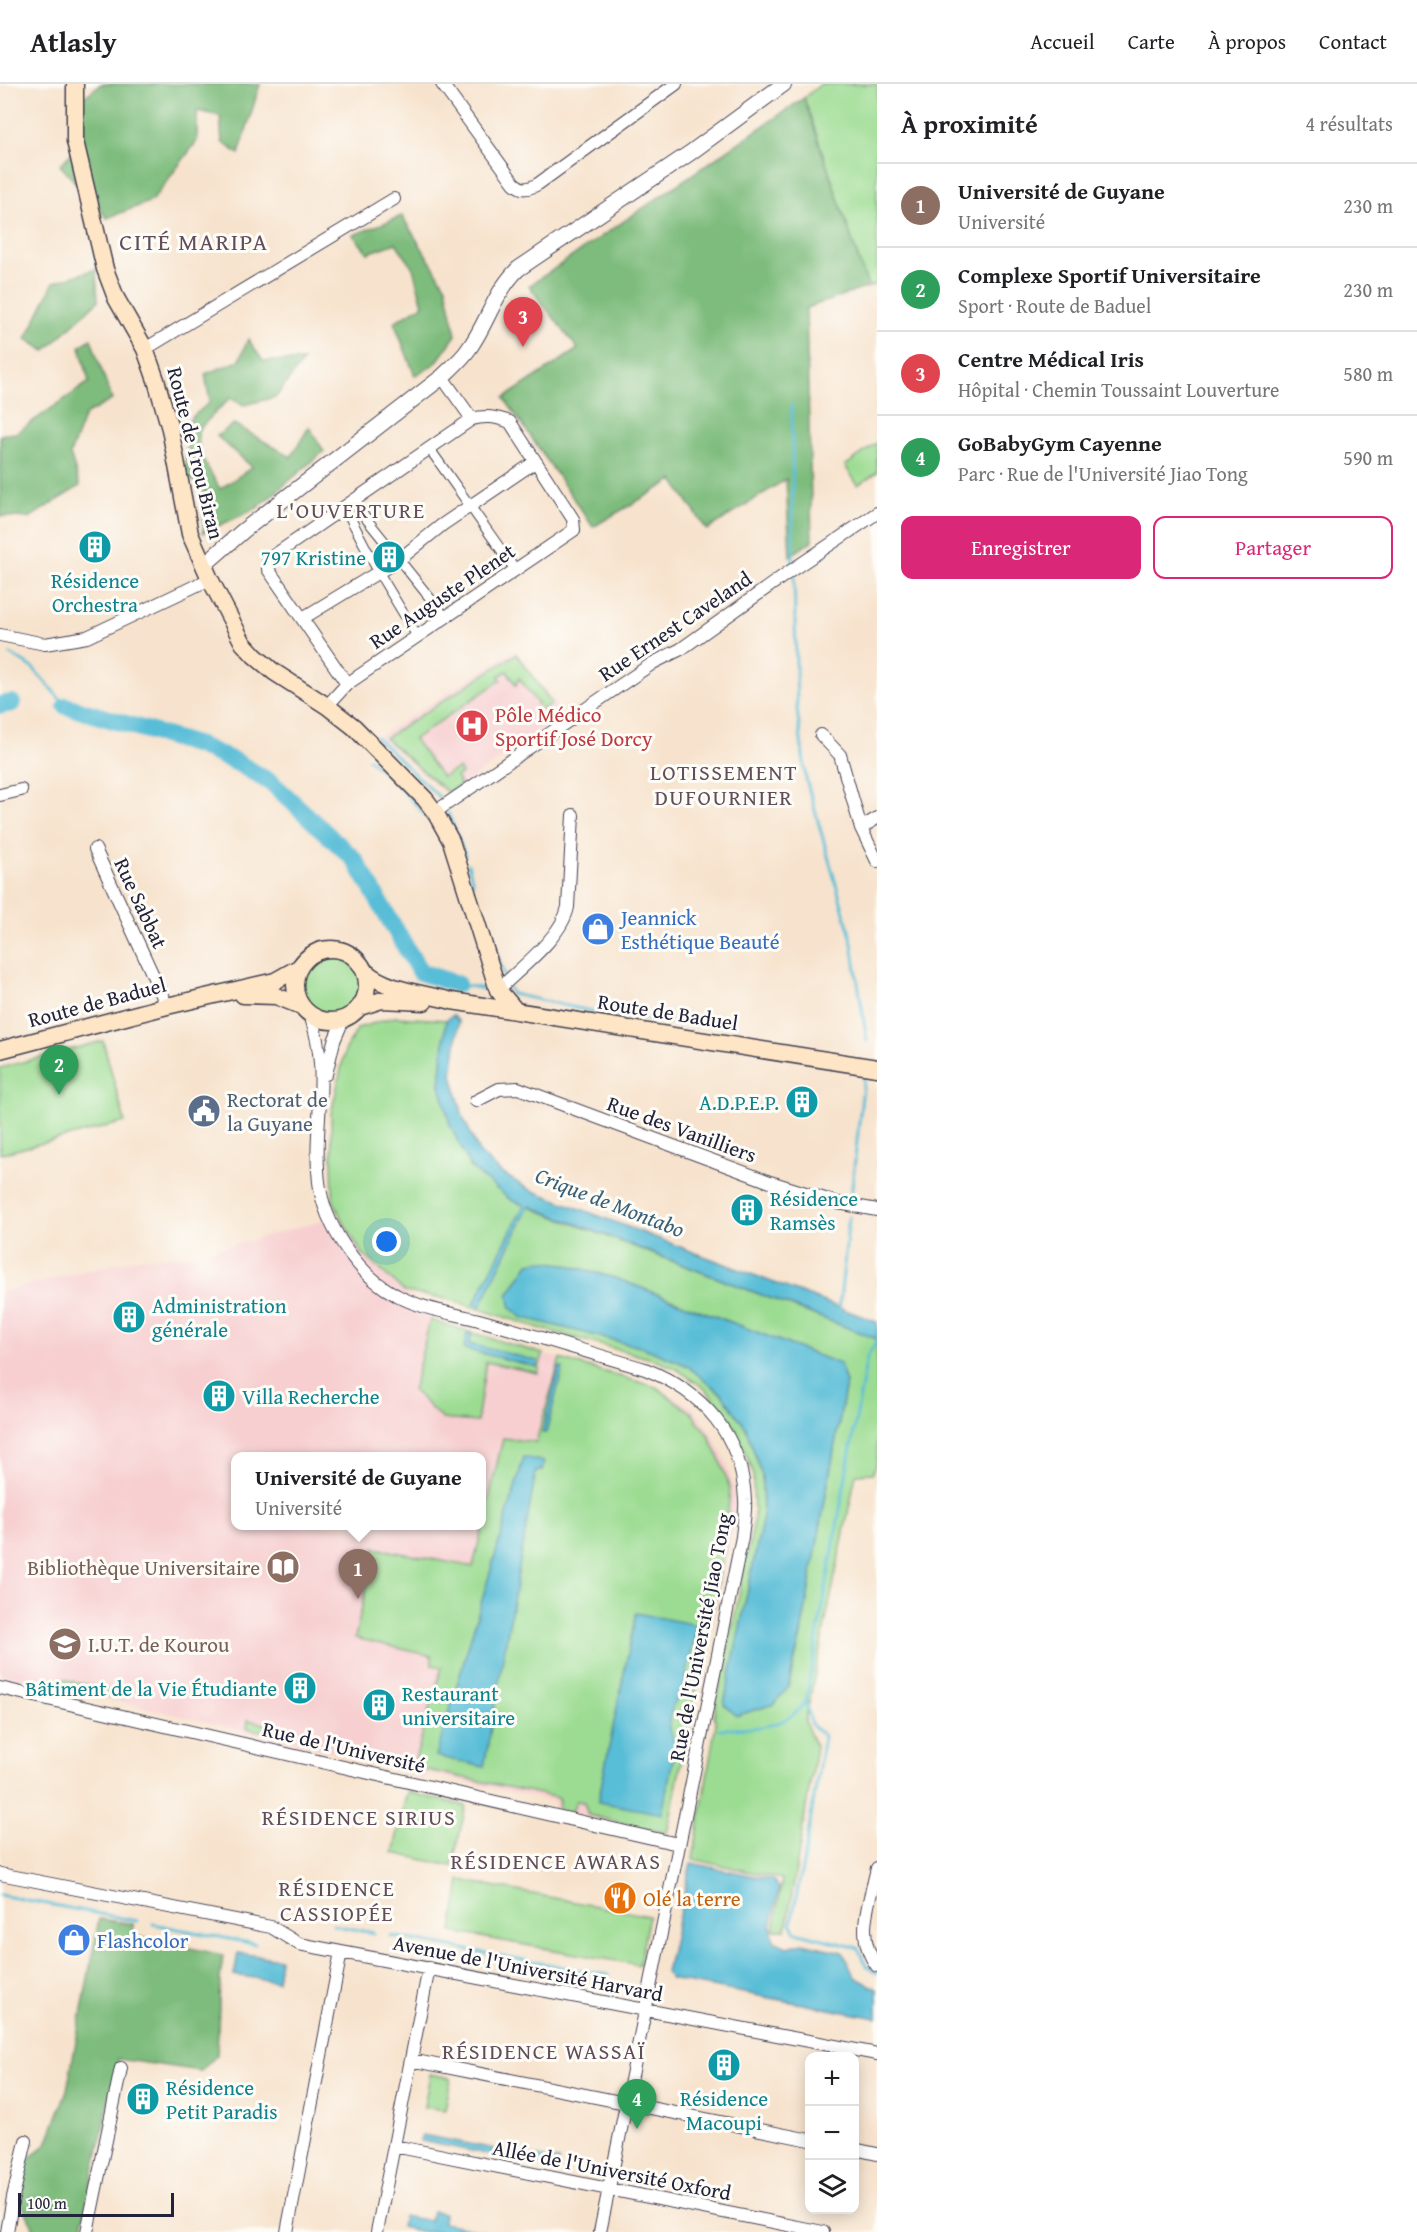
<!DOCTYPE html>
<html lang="fr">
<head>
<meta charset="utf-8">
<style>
  :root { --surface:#fff; --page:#f6f6f6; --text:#202124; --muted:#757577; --line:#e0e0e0; --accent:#db2777 }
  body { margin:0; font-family:"Gentium Book Plus",serif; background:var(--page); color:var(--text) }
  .controls { position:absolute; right:18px; bottom:18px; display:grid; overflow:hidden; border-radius:12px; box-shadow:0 3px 15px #0003 }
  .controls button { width:54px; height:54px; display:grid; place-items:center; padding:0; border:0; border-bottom:2px solid var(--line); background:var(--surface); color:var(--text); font:30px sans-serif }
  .scale { position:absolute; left:18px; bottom:15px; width:156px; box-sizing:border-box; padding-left:6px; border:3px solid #22223b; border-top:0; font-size:16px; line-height:21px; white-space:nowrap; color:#22223b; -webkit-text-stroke:4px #fdfcf7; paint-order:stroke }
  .you { position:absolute; left:387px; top:1158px; width:21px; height:21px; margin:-15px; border:4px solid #fff; border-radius:50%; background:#1a73e8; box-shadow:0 0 0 9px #1a73e833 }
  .badge { display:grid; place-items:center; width:39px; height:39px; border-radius:50%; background:var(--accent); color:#fff; font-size:20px; font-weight:700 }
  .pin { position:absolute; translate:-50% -50px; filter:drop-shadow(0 2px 3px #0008) }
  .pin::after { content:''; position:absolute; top:32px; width:21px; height:18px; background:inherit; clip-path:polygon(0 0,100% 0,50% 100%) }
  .popup { position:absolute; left:231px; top:1368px; width:255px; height:78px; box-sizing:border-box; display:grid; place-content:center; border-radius:12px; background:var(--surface); filter:drop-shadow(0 2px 4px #0005); font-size:20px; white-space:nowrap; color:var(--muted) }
  .popup b { font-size:22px; color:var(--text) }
  .popup::after { content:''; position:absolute; left:50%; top:100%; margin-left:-12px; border:12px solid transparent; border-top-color:var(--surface) }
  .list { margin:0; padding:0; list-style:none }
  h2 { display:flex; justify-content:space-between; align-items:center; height:78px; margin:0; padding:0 24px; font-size:26px }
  h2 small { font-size:20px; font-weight:400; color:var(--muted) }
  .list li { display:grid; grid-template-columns:39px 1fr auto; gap:18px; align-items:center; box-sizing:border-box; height:84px; padding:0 24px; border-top:2px solid var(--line) }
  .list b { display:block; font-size:22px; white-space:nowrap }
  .list p { margin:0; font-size:20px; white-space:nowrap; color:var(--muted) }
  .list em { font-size:20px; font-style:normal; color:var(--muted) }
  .actions { display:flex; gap:12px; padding:18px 24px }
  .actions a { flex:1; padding:14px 0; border:2px solid var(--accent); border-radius:12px; text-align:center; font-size:21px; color:var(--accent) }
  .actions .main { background:var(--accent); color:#fff }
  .icon { flex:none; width:33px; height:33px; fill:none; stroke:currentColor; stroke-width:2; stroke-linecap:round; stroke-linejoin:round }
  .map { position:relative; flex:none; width:877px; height:2148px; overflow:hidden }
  header { display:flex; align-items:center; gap:36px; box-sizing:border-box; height:84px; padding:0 30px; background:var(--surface); border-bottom:2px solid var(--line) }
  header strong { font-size:28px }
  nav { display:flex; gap:33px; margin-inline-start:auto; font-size:21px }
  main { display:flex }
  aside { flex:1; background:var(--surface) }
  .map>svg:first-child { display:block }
</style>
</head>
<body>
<header>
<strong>Atlasly</strong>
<nav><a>Accueil</a><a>Carte</a><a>À propos</a><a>Contact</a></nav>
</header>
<main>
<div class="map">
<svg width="877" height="2148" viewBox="0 0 877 2148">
  <rect width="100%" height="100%" fill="#fdfcf7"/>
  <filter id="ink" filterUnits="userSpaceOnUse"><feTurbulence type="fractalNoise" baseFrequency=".0167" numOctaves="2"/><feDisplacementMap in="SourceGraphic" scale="12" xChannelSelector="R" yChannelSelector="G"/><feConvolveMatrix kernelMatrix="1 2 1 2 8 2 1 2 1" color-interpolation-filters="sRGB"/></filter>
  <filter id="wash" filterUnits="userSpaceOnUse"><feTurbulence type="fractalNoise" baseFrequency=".008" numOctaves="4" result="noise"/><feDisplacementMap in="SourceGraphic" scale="24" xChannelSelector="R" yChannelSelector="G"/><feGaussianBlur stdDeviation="1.35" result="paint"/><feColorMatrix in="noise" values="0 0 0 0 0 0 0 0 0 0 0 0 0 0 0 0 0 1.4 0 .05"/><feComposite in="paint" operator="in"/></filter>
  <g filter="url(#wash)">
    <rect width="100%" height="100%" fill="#f7e3cd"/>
    <path fill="#f7cfd0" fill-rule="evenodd" d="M 515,566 L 563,631 L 448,711 L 379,652 Z
      M 340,1132 L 361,1168 L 437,1238 L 656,1303 L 692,1323 L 710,1346 L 726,1377 L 735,1410 L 734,1439 L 699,1592 L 668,1751 L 553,1725 L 555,1718 L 426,1689 L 423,1696 L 402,1691 L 403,1684 L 0,1590 L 0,1208 L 139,1174 L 195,1171 ZM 235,1372 L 481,1372 L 481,1442 L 235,1442 Z"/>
    <path fill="#9cdc92" stroke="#5f7f66" stroke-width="1.5" fill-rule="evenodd" d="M 821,0 L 877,0 L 877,200 L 868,203 L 804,14 Z
      M 877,359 L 877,388 L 858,401 L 845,382 Z
      M 516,570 L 552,619 L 542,626 L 519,594 L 516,601 L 507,587 L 499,592 L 501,596 L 414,655 L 442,693 L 459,684 L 462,689 L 456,693 L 461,701 L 447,708 L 385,654 Z
      M301 902a30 30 0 1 1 60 0a30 30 0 1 1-60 0Z
      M 395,933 L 446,936 L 440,1001 L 471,1084 L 511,1116 L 877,1255 L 877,1377 L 873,1389 L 856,1390 L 805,1638 L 816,1663 L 786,1846 L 774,1846 L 782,1795 L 693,1775 L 716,1639 L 714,1632 L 754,1437 L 753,1388 L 734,1341 L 721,1322 L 704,1304 L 675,1284 L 652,1275 L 539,1244 L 448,1215 L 405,1208 L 361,1168 L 340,1132 L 333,1115 L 331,1030 L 345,967 L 358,944 ZM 564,1180 L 618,1195 L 840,1280 L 846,1299 L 801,1550 L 788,1604 L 724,1620 L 763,1433 L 762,1392 L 746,1344 L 722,1310 L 686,1281 L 644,1264 L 593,1250 Z
      M 103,957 L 125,1038 L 0,1070 L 0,984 Z
      M 430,1236 L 543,1270 L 538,1289 L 486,1278 L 477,1338 L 442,1335 L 413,1306 Z
      M 560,1275 L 656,1303 L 691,1328 L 709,1352 L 720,1376 L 730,1404 L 725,1465 L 667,1749 L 588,1731 L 584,1718 L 576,1717 L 572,1728 L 558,1725 L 559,1714 L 413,1683 L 442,1583 L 432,1581 L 432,1572 L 355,1554 L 375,1464 L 473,1483 L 503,1354 L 536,1358 Z
      M 62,1595 L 119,1608 L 117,1614 L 60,1601 Z
      M 248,1636 L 285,1645 L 283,1652 L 247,1644 Z
      M 407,1708 L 466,1722 L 452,1782 L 393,1769 Z
      M 460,1796 L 649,1832 L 639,1881 L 452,1848 Z
      M 430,1990 L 451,1994 L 445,2026 L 424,2023 Z"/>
    <path fill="#7dbc7c" stroke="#506f5c" stroke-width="1.5" d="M 101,0 L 260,0 L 239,70 L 222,58 L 220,32 L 197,27 L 197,57 L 152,117 L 107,134 L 60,81 L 81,59 L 81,15 Z
      M 804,14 L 868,203 L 806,224 L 812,457 L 790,472 L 786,395 L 707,446 L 673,396 L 593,443 L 504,314 L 578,265 L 529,202 Z
      M 402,132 L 446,203 L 456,251 L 436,279 L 415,292 L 394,238 L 423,221 L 413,184 L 396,159 L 368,169 L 353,151 Z
      M 96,185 L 98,217 L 45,267 L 26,255 L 54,198 Z
      M 91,255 L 112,316 L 85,331 L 70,370 L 80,402 L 29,434 L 0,432 L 0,351 L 16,349 L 89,298 L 80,262 Z
      M 248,255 L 263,277 L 303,277 L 276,313 L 244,321 L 230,314 L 198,346 L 199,368 L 220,405 L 252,383 L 217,352 L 234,340 L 291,373 L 309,343 L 324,367 L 257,424 L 203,449 L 204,403 L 184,391 L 190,335 L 210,318 L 205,290 L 239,277 Z
      M 99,1835 L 133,1840 L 134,1852 L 223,1871 L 220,1896 L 217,1971 L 201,1987 L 118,1975 L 81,2148 L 32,2148 L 33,2142 L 19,2115 L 27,2076 L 47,2060 L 67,2006 Z"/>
    <path fill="#59bdd7" stroke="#3e7089" stroke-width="1.5" d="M 453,931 L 459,938 L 452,991 L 463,1033 L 479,1068 L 500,1088 L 528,1105 L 877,1238 L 877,1255 L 529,1122 L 480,1223 L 474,1220 L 524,1121 L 511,1116 L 471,1084 L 450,1041 L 440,1001 L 446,936 Z
      M 542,1177 L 564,1180 L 618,1195 L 840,1280 L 846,1299 L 801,1550 L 788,1604 L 774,1620 L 736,1632 L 724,1620 L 763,1433 L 762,1392 L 746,1344 L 722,1310 L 686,1281 L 644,1264 L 521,1233 L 511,1224 L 508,1211 L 529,1179 Z
      M 467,1249 L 472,1250 L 469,1260 L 538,1277 L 537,1283 L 464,1265 Z
      M 559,1283 L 563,1284 L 546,1349 L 542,1349 Z
      M 524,1373 L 544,1378 L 542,1386 L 536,1387 L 484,1683 L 436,1672 Z
      M 636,1529 L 697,1541 L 684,1604 L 672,1623 L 669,1645 L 676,1660 L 662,1730 L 598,1718 Z
      M 691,1779 L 773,1796 L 779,1804 L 771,1842 L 774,1857 L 787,1863 L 802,1859 L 843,1868 L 855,1893 L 877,1905 L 877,1934 L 670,1895 L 666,1888 Z
      M 238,1869 L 280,1875 L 277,1897 L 234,1891 Z
      M 422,2051 L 559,2077 L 558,2084 L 421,2057 Z
      M 432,2127 L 444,2129 L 443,2139 L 487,2148 L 423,2148 L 401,2143 L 403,2132 L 430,2137 Z"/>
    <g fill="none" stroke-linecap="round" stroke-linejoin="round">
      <path stroke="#59bdd7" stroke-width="3" d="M 792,321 L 793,481
        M 794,491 L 797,625 L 806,695 L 851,853 L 867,957
        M 10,570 L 33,584 L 66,622
        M 376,653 L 439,713
        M 369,675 L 396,699 L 430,736
        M 448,729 L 465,771
        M 468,780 L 473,799
        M 482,828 L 505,893
        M 457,900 L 485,905 L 491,899
        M 509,904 L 512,910 L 591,927 L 681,940
        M 851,1112 L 864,993
        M 839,1226 L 849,1133
        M 806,1617 L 811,1640 L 824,1652 L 806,1764 L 791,1839 L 796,1848 L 858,1864 L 867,1882 L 877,1889
        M 719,1645 C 749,1645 789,1646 806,1616 L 867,1273 L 877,1256
        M 0,1811 L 137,1837
        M 153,1840 L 255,1860
        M 333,1841 L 374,1849
        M 391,1852 L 608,1891"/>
      <path stroke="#59bdd7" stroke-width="18" d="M 0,621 L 12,619
        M 66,622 L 200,662 L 238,679 L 273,700 L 355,776 L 420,888 L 457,900"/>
    </g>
  </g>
  <g filter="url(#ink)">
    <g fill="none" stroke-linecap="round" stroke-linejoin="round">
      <g stroke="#423f51" stroke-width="11">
        <path id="pedestrian" d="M 429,364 L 516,487
          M 352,417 L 446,534
          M 344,422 L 379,489 L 417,552"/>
      </g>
      <g stroke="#423f51" stroke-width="14">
        <path id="minor" d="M 442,0 L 514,99 C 522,107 529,105 538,100 L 676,0
          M 145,265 L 394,115
          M 442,293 L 472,335
          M 303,534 L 400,475 L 442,441 L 535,378
          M 0,551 L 45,560 L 87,553 L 210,495
          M 327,622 L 347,600 L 574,446 L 573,435 L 510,338 C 496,333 486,331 472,335 L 269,475 L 268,485 L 347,600
          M 821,651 L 840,671 L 861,744 L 877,777
          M 0,711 L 21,706
          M 435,728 L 653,579 L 681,565 L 789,488 L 877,429
          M 861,744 L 877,734
          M 95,765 L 167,922
          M 498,906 C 520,884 562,853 568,823 L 573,731
          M 310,931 C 332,992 312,1039 319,1098 C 324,1141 358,1191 396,1211 C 421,1225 452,1229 479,1236 C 534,1251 590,1269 645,1285 C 703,1308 742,1351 745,1416 C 746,1428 743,1441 742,1453 L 600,2148
          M 326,990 L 334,957 L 343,936
          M 476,1017 L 499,1005 L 518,1004 L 770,1098 L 838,1119 L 877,1126
          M 0,1604 L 678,1760
          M 877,1784 C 870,1818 854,1852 877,1882
          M 0,1790 L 271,1843 L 299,1860 L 877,1970
          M 411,1976 L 810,2056
          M 394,2062 L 823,2148
          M 854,2065 L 877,2070
          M 7,2148 L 13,2113 L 26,2057
          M 87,2148 L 121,1984
          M 287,2148 L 341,1868
          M 377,2148 L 429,1884"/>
      </g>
      <g stroke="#423f51" stroke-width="17">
        <path id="tertiary" d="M 204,481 L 243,447 L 442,293 C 451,284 461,276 468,266 C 488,239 493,210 518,185 L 690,69 L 784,0"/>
      </g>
      <g stroke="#423f51" stroke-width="19">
        <path id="secondary" d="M 75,0 L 75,57 L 105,185 L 116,214 L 145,265 L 156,296 L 170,345 L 190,450 L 210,495 L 243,559 L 255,572 L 274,588 L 327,622 L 354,643 L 425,715 L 435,728 L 451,757 L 498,906 L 516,927
          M295 901a36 36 0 1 1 72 0a36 36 0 1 1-72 0Z
          M 366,888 C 388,907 424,909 452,917 L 877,984
          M 243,911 L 276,912 L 301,922
          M 360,923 L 382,916 L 424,918
          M 0,966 L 167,922 L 275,897 L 300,883"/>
      </g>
      <use href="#pedestrian" stroke="#fff" stroke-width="9"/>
      <use href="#minor" stroke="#fff" stroke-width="12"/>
      <use href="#tertiary" stroke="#fff" stroke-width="15"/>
      <use href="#secondary" stroke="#fde5c5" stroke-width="16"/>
    </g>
  </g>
  <defs>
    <g id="building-disc" transform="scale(1.725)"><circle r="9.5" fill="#0f9aa8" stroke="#fdfcf7"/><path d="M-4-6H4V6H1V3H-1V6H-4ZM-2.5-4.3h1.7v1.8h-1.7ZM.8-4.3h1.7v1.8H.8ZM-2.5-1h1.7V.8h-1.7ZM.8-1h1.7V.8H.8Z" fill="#fff"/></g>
    <g id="hospital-disc" transform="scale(1.725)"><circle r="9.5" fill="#e0444e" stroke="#fdfcf7"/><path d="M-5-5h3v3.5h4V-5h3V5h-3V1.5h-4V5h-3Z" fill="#fff"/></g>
    <g id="shop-disc" transform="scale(1.725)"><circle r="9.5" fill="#3f7fe0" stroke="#fdfcf7"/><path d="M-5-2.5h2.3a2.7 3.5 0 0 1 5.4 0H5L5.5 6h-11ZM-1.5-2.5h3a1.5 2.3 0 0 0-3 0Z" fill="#fff"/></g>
    <g id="civic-disc" transform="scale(1.725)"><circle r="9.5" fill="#5c6f8a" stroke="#fdfcf7"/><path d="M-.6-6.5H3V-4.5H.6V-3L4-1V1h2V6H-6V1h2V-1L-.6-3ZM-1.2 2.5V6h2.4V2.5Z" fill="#fff"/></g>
    <g id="library-disc" transform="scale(1.725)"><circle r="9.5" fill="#8d6e63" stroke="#fdfcf7"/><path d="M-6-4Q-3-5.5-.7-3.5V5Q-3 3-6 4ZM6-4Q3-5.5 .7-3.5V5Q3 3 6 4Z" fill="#fff"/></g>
    <g id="university-disc" transform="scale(1.725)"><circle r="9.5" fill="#8d6e63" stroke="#fdfcf7"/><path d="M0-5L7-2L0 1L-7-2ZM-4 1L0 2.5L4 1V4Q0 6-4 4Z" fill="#fff"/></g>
    <g id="restaurant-disc" transform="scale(1.725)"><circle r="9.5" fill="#e8710a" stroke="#fdfcf7"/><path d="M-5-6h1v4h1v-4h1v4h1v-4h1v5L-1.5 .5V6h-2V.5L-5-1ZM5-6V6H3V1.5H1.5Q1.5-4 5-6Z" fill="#fff"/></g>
  </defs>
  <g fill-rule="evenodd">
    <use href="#building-disc" x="95" y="463"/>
    <use href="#building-disc" x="389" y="473"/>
    <use href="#hospital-disc" x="472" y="642"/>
    <use href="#shop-disc" x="598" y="845"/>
    <use href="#building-disc" x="802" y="1018"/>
    <use href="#civic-disc" x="204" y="1027"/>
    <use href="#building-disc" x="747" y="1126"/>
    <use href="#building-disc" x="129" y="1233"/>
    <use href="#building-disc" x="219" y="1312"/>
    <use href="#library-disc" x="283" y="1483"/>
    <use href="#university-disc" x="65" y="1560"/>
    <use href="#building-disc" x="300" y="1604"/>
    <use href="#building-disc" x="379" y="1621"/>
    <use href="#restaurant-disc" x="620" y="1814"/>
    <use href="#shop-disc" x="74" y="1856"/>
    <use href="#building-disc" x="724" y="1981"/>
    <use href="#building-disc" x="143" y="2015"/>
  </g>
  <g text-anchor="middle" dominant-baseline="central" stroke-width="6" stroke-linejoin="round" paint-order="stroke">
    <g font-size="21" fill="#22223b" stroke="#fdfcf7">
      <text transform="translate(196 369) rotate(76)">Route de Trou Biran</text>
      <text transform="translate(442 512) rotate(-34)">Rue Auguste Plenet</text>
      <text transform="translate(675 542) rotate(-34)">Rue Ernest Caveland</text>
      <text transform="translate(141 819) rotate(65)">Rue Sabbat</text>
      <text transform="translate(97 918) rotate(-15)">Route de Baduel</text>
      <text transform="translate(668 928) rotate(9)">Route de Baduel</text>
      <text transform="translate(682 1045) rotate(20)">Rue des Vanilliers</text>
      <text transform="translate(700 1553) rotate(-79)">Rue de l'Université Jiao Tong</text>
      <text transform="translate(344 1663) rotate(13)">Rue de l'Université</text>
      <text transform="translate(528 1884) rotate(11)">Avenue de l'Université Harvard</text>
      <text transform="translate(612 2086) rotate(11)">Allée de l'Université Oxford</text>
    </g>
    <g font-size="21" fill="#0d838f" stroke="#fdfcf7" text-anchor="start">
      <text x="366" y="473" text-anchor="end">797 Kristine</text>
      <text x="95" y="496" text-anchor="middle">Résidence<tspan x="95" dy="24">Orchestra</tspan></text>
      <text x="779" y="1018" text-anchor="end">A.D.P.E.P.</text>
      <text x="770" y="1114">Résidence<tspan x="770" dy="24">Ramsès</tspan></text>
      <text x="152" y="1221">Administration<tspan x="152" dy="24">générale</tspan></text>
      <text x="242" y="1312">Villa Recherche</text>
      <text x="277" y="1604" text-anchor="end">Bâtiment de la Vie Étudiante</text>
      <text x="402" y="1609">Restaurant<tspan x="402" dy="24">universitaire</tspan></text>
      <text x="166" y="2003">Résidence<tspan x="166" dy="24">Petit Paradis</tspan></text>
      <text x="724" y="2014" text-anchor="middle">Résidence<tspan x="724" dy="24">Macoupi</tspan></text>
    </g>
    <g font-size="21" fill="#be3a42" stroke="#fdfcf7" text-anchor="start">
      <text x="495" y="630">Pôle Médico<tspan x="495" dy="24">Sportif José Dorcy</tspan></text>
    </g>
    <g font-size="21" fill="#366cbe" stroke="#fdfcf7" text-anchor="start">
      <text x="621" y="833">Jeannick<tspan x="621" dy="24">Esthétique Beauté</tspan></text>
      <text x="97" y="1856">Flashcolor</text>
    </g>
    <g font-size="21" fill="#4e5e75" stroke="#fdfcf7" text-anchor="start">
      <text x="227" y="1015">Rectorat de<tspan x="227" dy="24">la Guyane</tspan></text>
    </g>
    <g font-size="21" fill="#785e54" stroke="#fdfcf7" text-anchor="end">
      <text x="260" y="1483">Bibliothèque Universitaire</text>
      <text x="88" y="1560" text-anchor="start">I.U.T. de Kourou</text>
    </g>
    <g font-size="21" fill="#c56008" stroke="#fdfcf7" text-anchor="start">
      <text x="643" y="1814">Olé la terre</text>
    </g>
    <g font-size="22" letter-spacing="1.5" fill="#624d5b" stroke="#fdfcf7">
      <text x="351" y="426">L'OUVERTURE</text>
      <text x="724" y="688">LOTISSEMENT<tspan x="724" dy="25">DUFOURNIER</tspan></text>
      <text x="359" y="1733">RÉSIDENCE SIRIUS</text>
      <text x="556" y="1777">RÉSIDENCE AWARAS</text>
      <text x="337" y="1804">RÉSIDENCE<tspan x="337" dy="25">CASSIOPÉE</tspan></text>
      <text x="544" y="1967">RÉSIDENCE WASSAÏ</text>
    </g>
    <g font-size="22" font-style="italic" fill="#386079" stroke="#fdfcf7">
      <text transform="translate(610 1118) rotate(21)">Crique de Montabo</text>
    </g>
    <g font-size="24" letter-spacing="1.5" fill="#624d5b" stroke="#fdfcf7">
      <text x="194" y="157">CITÉ MARIPA</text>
    </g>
  </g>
</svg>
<div class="controls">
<button>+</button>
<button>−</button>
<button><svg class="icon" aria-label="layers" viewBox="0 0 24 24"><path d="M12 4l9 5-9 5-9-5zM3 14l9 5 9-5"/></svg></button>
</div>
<div class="scale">100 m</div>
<div class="you"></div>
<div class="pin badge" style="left:358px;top:1515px;background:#8d6e63">1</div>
<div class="popup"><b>Université de Guyane</b>Université</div>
<div class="pin badge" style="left:59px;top:1011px;background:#2e9e5b">2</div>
<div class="pin badge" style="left:523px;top:263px;background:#e0444e">3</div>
<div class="pin badge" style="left:637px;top:2045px;background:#2e9e5b">4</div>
</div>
<aside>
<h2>À proximité<small>4 résultats</small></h2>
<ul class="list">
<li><span class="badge" style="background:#8d6e63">1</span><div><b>Université de Guyane</b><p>Université</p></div><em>230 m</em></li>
<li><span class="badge" style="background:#2e9e5b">2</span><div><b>Complexe Sportif Universitaire</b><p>Sport · Route de Baduel</p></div><em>230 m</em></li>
<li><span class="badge" style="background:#e0444e">3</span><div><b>Centre Médical Iris</b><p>Hôpital · Chemin Toussaint Louverture</p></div><em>580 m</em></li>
<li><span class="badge" style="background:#2e9e5b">4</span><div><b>GoBabyGym Cayenne</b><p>Parc · Rue de l'Université Jiao Tong</p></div><em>590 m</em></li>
</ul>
<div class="actions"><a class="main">Enregistrer</a><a>Partager</a></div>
</aside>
</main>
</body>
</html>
